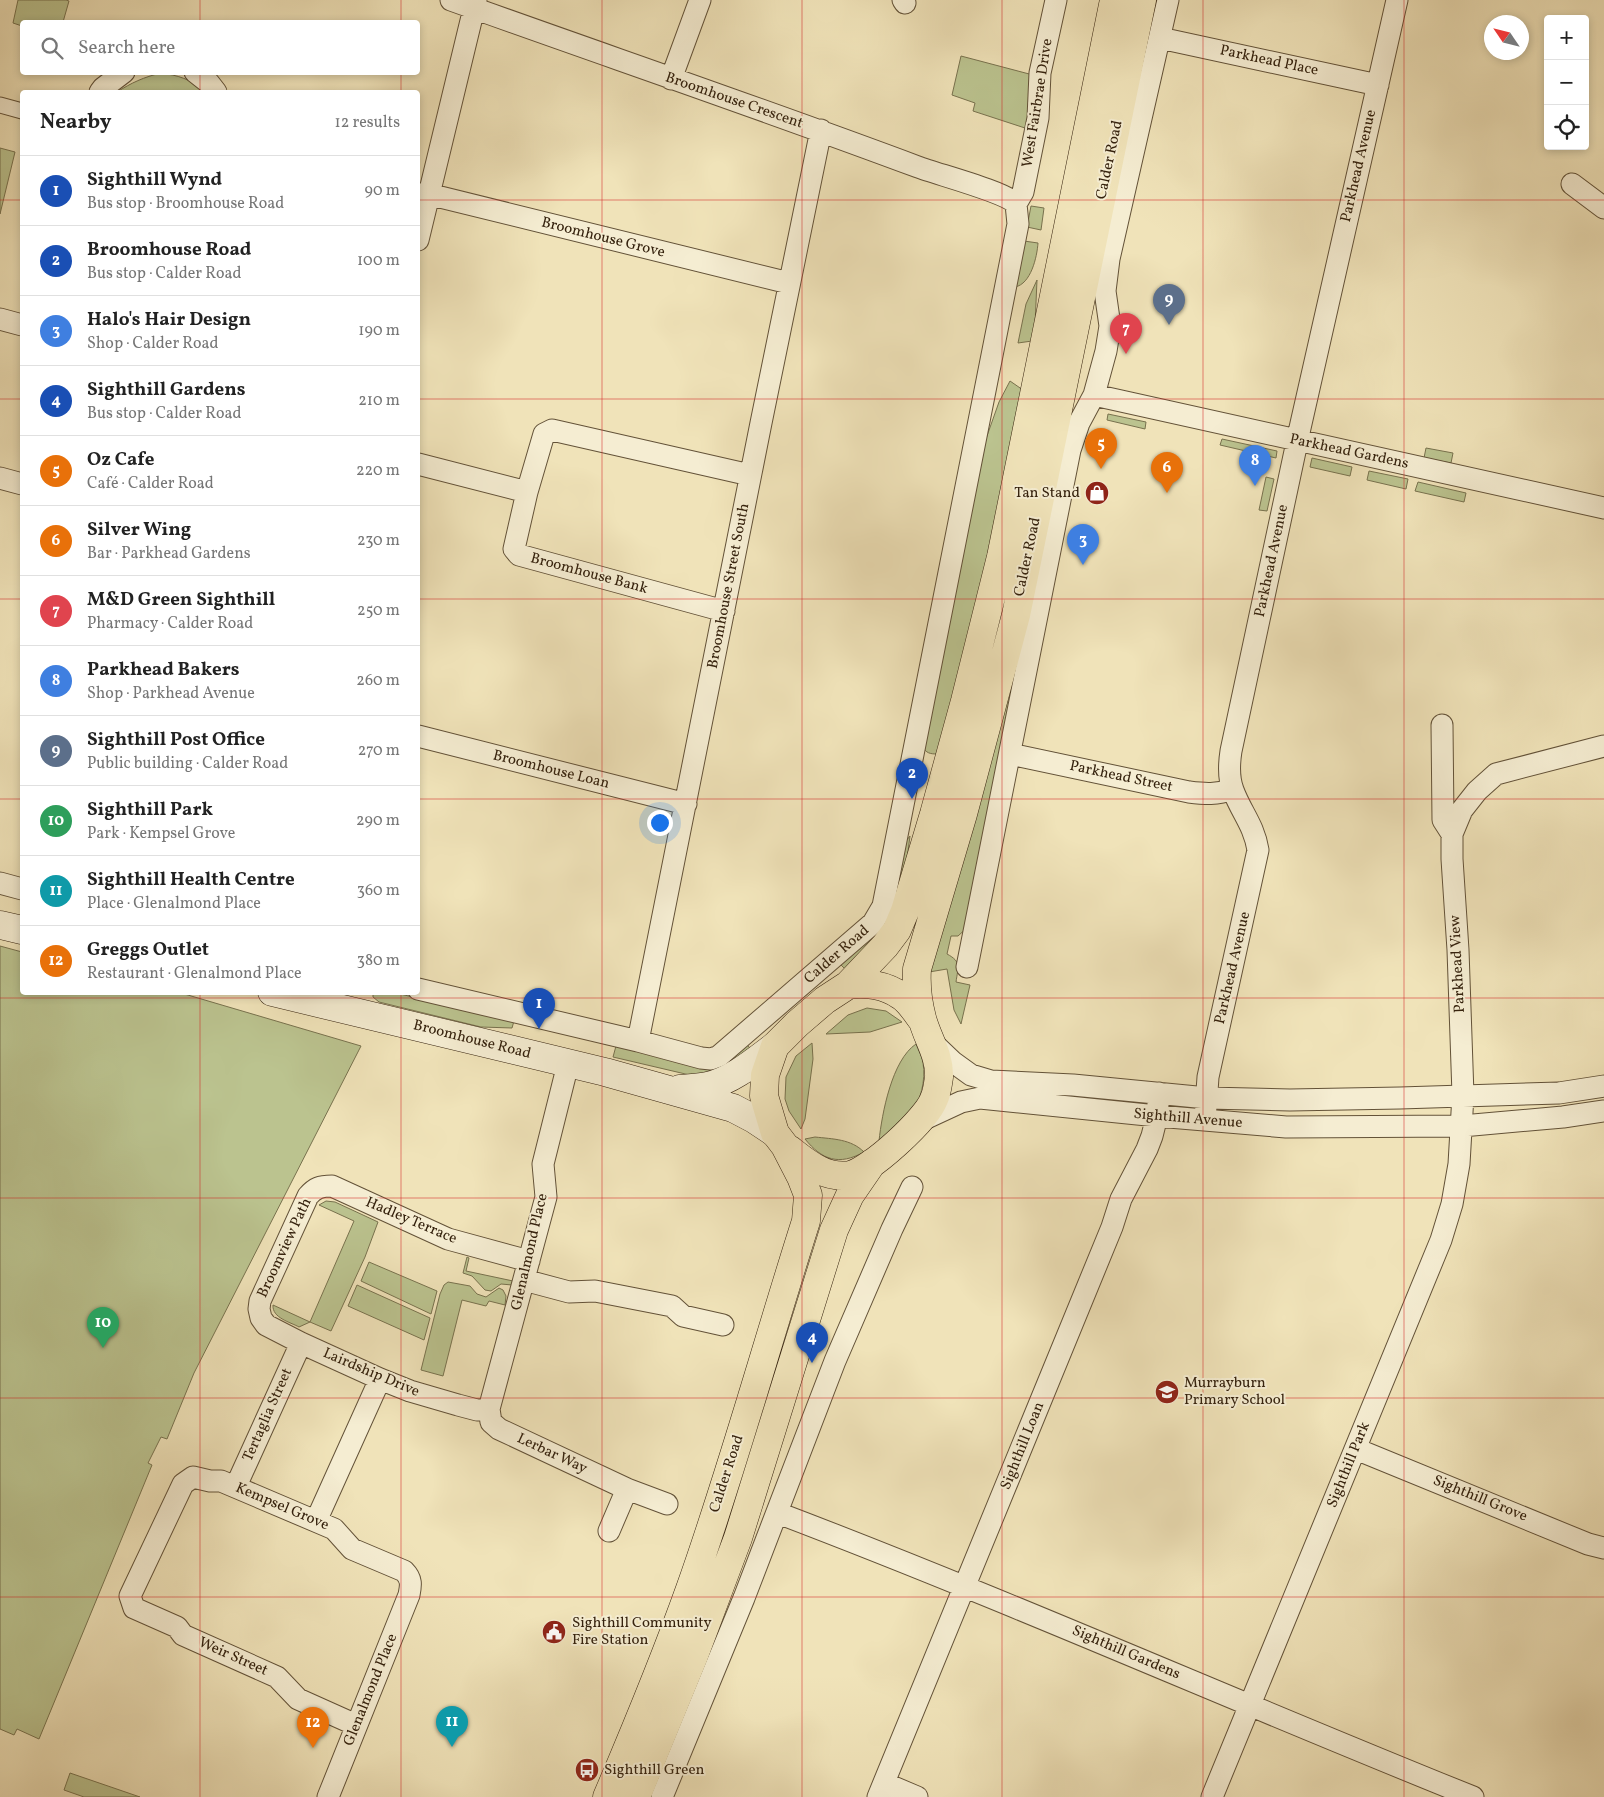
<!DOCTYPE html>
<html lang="en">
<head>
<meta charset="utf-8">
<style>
  :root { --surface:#fff; --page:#f2f2f2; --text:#222; --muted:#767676; --line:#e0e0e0; --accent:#b45309 }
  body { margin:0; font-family:Vollkorn,serif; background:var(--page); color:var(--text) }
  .controls { position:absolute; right:15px; top:15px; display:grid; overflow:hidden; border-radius:5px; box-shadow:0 2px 8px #0003 }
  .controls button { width:45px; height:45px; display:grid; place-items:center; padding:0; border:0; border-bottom:1px solid var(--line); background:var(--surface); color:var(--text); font:25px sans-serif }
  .compass { position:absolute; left:1484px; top:15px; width:45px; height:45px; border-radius:50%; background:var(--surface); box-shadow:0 2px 8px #0003; rotate:305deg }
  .you { position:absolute; left:659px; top:822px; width:18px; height:18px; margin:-12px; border:4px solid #fff; border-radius:50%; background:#1a73e8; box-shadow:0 0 0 8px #1a73e833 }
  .badge { display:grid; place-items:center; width:32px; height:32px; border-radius:50%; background:var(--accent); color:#fff; font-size:16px; font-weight:700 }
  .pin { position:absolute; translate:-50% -41px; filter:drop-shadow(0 1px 2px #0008) }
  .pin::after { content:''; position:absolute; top:26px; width:18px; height:15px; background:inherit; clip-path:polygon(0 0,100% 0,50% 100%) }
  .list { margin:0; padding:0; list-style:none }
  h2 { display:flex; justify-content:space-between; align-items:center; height:65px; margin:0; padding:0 20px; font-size:21px }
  h2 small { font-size:16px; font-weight:400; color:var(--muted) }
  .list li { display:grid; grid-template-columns:32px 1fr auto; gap:15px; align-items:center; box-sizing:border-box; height:70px; padding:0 20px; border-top:1px solid var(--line) }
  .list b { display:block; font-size:19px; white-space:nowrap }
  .list p { margin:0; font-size:16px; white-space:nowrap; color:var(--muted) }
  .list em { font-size:16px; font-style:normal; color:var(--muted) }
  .icon { flex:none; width:28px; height:28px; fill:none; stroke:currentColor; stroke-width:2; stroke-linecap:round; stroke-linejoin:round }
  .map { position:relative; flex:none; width:1604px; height:1797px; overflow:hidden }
  .search { position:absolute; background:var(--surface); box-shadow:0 2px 8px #0003; left:20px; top:20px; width:400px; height:55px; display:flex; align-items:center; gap:12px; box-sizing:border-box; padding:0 18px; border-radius:5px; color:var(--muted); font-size:19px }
  .panel { position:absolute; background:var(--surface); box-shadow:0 2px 8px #0003; left:20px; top:90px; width:400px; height:905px; border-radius:5px }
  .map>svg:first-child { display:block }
</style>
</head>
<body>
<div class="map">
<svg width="1604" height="1797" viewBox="0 0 1604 1797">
  <rect width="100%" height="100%" fill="#f0e3b9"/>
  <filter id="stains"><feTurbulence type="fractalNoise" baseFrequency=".004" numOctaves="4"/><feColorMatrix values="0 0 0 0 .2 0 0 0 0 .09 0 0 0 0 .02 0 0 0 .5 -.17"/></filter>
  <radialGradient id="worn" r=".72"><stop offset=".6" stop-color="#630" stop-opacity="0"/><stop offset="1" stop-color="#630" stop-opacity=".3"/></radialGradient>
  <path fill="#bbc38f" stroke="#78724e" d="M 18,0 L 66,0 L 69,1 L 63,22 L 22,22 L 22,26 L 13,23 Z
    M 961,56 L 1033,75 L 1028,129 L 973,111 L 975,103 L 952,95 Z
    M 161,73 C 176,75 193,79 203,92 L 117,92 C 131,83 144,77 161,73 Z
    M 0,148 L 15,152 L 0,214 Z
    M 1031,206 L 1044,208 L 1041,230 L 1027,227 Z
    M 1024,241 L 1038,243 C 1037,257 1031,284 1015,287 Z
    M 1037,280 L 1035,325 L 1032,341 L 1018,343 L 1026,304 Z
    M 1010,381 L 1023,390 L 993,550 L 937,754 C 930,754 926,753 923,747 L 982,450 L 999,402 Z
    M 1108,414 L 1146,422 L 1145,429 L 1107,420 Z
    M 1222,439 L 1277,451 L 1276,458 L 1220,445 Z
    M 1426,448 L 1453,453 L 1451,463 L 1424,458 Z
    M 1312,458 L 1352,467 L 1350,476 L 1310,467 Z
    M 1369,471 L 1408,479 L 1406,489 L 1367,480 Z
    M 1266,477 L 1274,479 L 1267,511 L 1259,510 Z
    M 1418,482 L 1466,493 L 1464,502 L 1415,491 Z
    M 1031,589 L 969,926 L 958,936 L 951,936 L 947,954 C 962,962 958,967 956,982 L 970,985 L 961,1024 L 954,1010 L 947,969 L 929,972 Z
    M 910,836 L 905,874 L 884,927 L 846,970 L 839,963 L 873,934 L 902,846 Z
    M 0,946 L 22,952 L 22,992 L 181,993 L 361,1046 L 194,1373 L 167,1439 L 161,1437 L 148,1463 L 152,1465 L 39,1739 L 17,1729 L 14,1735 L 0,1729 Z
    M 373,992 L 396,993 L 514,1021 L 512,1028 L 481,1027 L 379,1002 L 373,997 Z
    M 867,1008 L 886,1011 L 902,1022 L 870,1032 L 826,1034 L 848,1015 Z
    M 746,1043 L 752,1051 L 737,1064 L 694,1076 L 613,1057 L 616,1046 L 697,1067 Z
    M 812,1043 L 813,1059 L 805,1119 L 801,1129 L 789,1111 L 785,1099 L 786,1077 L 796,1056 Z
    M 916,1044 C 918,1050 922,1056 923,1063 C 926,1079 921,1103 909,1115 C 900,1124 889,1132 879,1141 C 882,1113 892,1060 916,1044 Z
    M 815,1137 C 833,1139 851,1139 864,1152 C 839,1166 822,1160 805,1139 Z
    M 326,1201 L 335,1202 L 378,1222 L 365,1257 L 331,1331 L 310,1322 L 299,1327 C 290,1322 272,1318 273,1305 L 310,1322 L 354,1221 L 319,1205 Z
    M 467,1257 L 469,1258 L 466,1271 L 513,1281 L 512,1285 L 501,1284 L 491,1291 L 485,1290 L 472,1276 L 463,1273 Z
    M 369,1262 L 437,1291 L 431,1314 L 361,1281 Z
    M 448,1282 L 470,1286 L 477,1294 L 486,1297 L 499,1288 L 503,1290 L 506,1296 L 505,1305 L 489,1301 L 486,1306 L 462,1300 L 443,1376 L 421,1370 L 440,1294 L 444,1285 Z
    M 357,1285 L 430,1318 L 424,1340 L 348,1306 Z
    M 70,1773 L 140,1797 L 84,1797 L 64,1790 Z"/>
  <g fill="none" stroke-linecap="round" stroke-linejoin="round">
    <g stroke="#635238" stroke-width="17">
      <path id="pedestrian" d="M 0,105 L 22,111"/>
    </g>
    <g stroke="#635238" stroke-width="23">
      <path id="minor" d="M 451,0 C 607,56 763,109 918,167 C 936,174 1006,192 1016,204
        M 903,0 L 905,3
        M 1160,38 L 1378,85
        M 195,72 L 209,83 L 216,92
        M 671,79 L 700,0
        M 100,92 L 103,88 L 124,72
        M 1572,184 L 1604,208
        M 418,194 L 428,194 L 789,283
        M 1016,204 L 1023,192 L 1038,118 L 1040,73 L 1056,0
        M 418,240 L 476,0
        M 0,319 L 22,325
        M 1094,395 L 1604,508
        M 418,464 L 527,492
        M 0,478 L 22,484
        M 724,611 L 519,555 L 514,549 L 527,492 L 544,434 L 552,430 L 750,475
        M 1442,725 L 1443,820 L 1452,834
        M 418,736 L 686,804
        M 1010,754 L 1189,792 C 1205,794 1217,795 1232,789
        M 0,883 L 22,889
        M 967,967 L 1070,450 L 1079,423 L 1094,395 L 1106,351 L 1110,326 L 1105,291 L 1109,259 L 1168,0
        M 418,989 L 638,1041 L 701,1058 L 711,1059 L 719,1056 L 873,923 L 883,906 C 928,679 973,451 1018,224 L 1016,204
        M 638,1041 L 761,423 L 821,130
        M 932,1042 L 953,1062 L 971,1075 L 991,1081 L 1073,1085 L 1207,1098 L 1290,1100 L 1400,1098 L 1559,1093 L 1604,1086
        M 568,1064 L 543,1164 L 546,1197 L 489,1409 L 491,1422 L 499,1429 L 627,1489 L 667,1504
        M 1205,1120 L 1208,1077 L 1258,850 C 1254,825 1241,812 1233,790 C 1228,777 1229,764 1231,751 L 1300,428 L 1397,0
        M 920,1121 L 961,1102 L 980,1098 L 1157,1116 L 1286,1127 L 1462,1126 L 1563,1117 L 1604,1111
        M 524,1280 L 569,1292 L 595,1291 L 672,1306 L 683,1316 L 723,1325
        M 489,1409 L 477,1410 L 458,1405 L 410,1391 L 380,1379 L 301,1343 L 266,1325 L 261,1318 L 259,1309 L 260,1301 L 308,1196 C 315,1188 320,1186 332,1186 L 448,1239 L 529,1261
        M 1356,1449 L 1588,1544 L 1604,1548
        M 236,1486 L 301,1343
        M 778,1513 C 1012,1602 1241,1704 1473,1797
        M 316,1521 L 380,1379
        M 609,1531 L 627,1489
        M 884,1783 L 917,1797
        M 328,1797 L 409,1595 C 411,1585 412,1579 404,1571 L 352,1549 L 334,1529 L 221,1481 L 210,1481 L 193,1477 L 183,1484 L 130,1596 L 134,1608 L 177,1627 L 183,1635 L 277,1677 L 298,1699 L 356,1725
        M 662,1797 L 744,1598 L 835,1361 L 892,1229 L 912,1187
        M 878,1797 L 1112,1227 L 1121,1199 L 1147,1149 L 1152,1136 L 1157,1116 L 1159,1093
        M 1212,1797 L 1441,1240 L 1452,1204 L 1459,1164 L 1463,1095 L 1458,950 L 1452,859 L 1452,834 L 1462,810 L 1477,791 L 1496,774 L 1604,746"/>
    </g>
    <g stroke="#34210d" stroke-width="29">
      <path id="secondary" d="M 0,925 L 22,930
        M 272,992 L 605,1072 L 733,1108 L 754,1119 L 775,1133
        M 680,1089 C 689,1088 699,1088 708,1086 C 733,1080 755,1061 775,1046"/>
    </g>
    <g stroke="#34210d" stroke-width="29">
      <path id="primary" d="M 848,985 C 865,982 886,985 901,996 C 909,1001 916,1012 922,1020
        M 789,1149 C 807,1163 825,1179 850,1175 C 870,1171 927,1119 934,1099 C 937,1093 938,1084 939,1077 C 940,1055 927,1038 922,1018 C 918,1003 916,985 917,969 L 963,814 L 1016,615 L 1142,0
        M 607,1797 C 636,1729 665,1659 690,1589 C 733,1468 767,1343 806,1221 L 808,1195 L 801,1177 L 785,1146 L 775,1133 L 764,1096 L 765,1075 L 775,1046 L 797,1024 L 825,1000 L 848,985 L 885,946 L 897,930 L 905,911 L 934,814 L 965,701 L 1001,557 L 1114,0
        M 636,1797 L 693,1658 L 738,1538 L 834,1230 L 850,1195 L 872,1163"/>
    </g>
    <use href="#pedestrian" stroke="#f5edd2" stroke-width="15"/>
    <use href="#minor" stroke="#f5edd2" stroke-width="21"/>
    <use href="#secondary" stroke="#f5edd2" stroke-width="28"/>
    <use href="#primary" stroke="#f0e3b9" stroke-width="28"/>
  </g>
  <path fill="none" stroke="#d62828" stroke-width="1" stroke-opacity="0.55" d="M 200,0 L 200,22M 401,0 L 401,22M 602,0 L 602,1797M 802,0 L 802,1797M 1002,0 L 1002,1797M 1203,0 L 1203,1797M 1404,0 L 1404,1797M 200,72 L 200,92M 401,72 L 401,92M 0,200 L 22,200M 418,200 L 1604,200M 0,399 L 22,399M 418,399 L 1604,399M 0,599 L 22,599M 418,599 L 1604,599M 0,799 L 22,799M 418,799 L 1604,799M 200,992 L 200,1797M 401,992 L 401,1797M 0,998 L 1604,998M 0,1198 L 1604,1198M 0,1398 L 1604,1398M 0,1597 L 1604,1597"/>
  <defs>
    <g id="shop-disc" transform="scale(1.25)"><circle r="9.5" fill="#8f2418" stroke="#f5edd2"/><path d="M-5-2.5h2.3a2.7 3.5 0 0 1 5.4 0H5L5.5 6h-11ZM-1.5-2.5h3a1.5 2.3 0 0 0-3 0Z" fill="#fff"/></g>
    <g id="school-disc" transform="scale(1.25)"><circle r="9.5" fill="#8f2418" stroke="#f5edd2"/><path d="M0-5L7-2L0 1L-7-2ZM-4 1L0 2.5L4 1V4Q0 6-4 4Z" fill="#fff"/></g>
    <g id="civic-disc" transform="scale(1.25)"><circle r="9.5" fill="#8f2418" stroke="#f5edd2"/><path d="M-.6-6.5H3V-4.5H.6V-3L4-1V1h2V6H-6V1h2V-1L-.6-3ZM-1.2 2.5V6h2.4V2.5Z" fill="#fff"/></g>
    <g id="bus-disc" transform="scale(1.25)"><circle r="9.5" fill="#8f2418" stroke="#f5edd2"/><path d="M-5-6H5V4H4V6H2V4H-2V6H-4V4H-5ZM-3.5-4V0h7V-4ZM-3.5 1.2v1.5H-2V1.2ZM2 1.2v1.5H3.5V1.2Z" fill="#fff"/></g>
  </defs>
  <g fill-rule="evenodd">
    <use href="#shop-disc" x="1097" y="493"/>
    <use href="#school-disc" x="1167" y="1392"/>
    <use href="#civic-disc" x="554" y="1632"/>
    <use href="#bus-disc" x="587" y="1770"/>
  </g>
  <g text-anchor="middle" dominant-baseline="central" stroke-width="4" stroke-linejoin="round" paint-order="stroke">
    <g font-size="15" fill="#34210d" stroke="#f5edd2">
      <text transform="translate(1269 61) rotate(12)">Parkhead Place</text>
      <text transform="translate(734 101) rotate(19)">Broomhouse Crescent</text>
      <text transform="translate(1038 103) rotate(-81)">West Fairbrae Drive</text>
      <text transform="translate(1110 160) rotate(-78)">Calder Road</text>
      <text transform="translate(1359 166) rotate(-77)">Parkhead Avenue</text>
      <text transform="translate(603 238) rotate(14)">Broomhouse Grove</text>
      <text transform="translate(1349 452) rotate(12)">Parkhead Gardens</text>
      <text transform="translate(1028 557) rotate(-78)">Calder Road</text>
      <text transform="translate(1272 561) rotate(-78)">Parkhead Avenue</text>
      <text transform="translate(589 574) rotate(15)">Broomhouse Bank</text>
      <text transform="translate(729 586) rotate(-79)">Broomhouse Street South</text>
      <text transform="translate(551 770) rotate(14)">Broomhouse Loan</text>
      <text transform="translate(1121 777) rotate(12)">Parkhead Street</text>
      <text transform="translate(837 955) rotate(-41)">Calder Road</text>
      <text transform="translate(1458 964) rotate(-93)">Parkhead View</text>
      <text transform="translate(1233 968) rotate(-77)">Parkhead Avenue</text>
      <text transform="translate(472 1040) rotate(14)">Broomhouse Road</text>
      <text transform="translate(1188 1119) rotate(5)">Sighthill Avenue</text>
      <text transform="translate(411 1221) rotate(23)">Hadley Terrace</text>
      <text transform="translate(285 1248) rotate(-65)">Broomview Path</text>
      <text transform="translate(530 1252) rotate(-77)">Glenalmond Place</text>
      <text transform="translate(371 1373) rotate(23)">Lairdship Drive</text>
      <text transform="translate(268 1415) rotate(-66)">Tertaglia Street</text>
      <text transform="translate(1023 1446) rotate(-68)">Sighthill Loan</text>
      <text transform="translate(552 1454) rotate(25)">Lerbar Way</text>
      <text transform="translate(1349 1465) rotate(-68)">Sighthill Park</text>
      <text transform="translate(727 1474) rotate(-72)">Calder Road</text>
      <text transform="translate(1480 1499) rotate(22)">Sighthill Grove</text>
      <text transform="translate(282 1507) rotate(23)">Kempsel Grove</text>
      <text transform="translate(1126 1653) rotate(23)">Sighthill Gardens</text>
      <text transform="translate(233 1657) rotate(24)">Weir Street</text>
      <text transform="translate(371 1690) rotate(-68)">Glenalmond Place</text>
    </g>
    <g font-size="15" fill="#34210d" stroke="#f5edd2" text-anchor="start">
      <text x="1080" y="493" text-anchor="end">Tan Stand</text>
      <text x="1184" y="1383">Murrayburn<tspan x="1184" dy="17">Primary School</tspan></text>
      <text x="572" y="1623">Sighthill Community<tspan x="572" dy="17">Fire Station</tspan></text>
      <text x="604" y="1770">Sighthill Green</text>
    </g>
  </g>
  <rect width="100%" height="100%" filter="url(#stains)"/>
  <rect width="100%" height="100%" fill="url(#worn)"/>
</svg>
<div class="controls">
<button>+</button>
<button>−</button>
<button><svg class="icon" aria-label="locate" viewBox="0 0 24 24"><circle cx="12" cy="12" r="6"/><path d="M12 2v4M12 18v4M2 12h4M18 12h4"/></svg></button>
</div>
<svg class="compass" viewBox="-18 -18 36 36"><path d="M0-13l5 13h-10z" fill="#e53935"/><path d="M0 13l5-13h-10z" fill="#767676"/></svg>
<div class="you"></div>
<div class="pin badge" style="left:539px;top:1029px;background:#1a4fb4">1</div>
<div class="pin badge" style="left:912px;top:799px;background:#1a4fb4">2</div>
<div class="pin badge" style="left:1083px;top:565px;background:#3f7fe0">3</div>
<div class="pin badge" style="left:812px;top:1363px;background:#1a4fb4">4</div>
<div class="pin badge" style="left:1101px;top:469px;background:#e8710a">5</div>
<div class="pin badge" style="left:1167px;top:493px;background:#e8710a">6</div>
<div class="pin badge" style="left:1126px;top:354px;background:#e0444e">7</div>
<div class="pin badge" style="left:1255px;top:486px;background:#3f7fe0">8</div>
<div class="pin badge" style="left:1169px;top:325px;background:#5c6f8a">9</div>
<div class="pin badge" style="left:103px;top:1348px;background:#2e9e5b">10</div>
<div class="pin badge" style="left:452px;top:1747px;background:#0f9aa8">11</div>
<div class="pin badge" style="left:313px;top:1748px;background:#e8710a">12</div>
<div class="search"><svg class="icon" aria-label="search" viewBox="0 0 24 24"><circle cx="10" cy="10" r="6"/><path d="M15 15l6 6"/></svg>Search here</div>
<section class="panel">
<h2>Nearby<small>12 results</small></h2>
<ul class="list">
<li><span class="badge" style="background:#1a4fb4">1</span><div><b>Sighthill Wynd</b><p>Bus stop · Broomhouse Road</p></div><em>90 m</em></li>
<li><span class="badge" style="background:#1a4fb4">2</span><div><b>Broomhouse Road</b><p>Bus stop · Calder Road</p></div><em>100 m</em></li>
<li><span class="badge" style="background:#3f7fe0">3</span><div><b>Halo's Hair Design</b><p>Shop · Calder Road</p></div><em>190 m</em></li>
<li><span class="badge" style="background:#1a4fb4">4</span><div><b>Sighthill Gardens</b><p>Bus stop · Calder Road</p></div><em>210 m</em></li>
<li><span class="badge" style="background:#e8710a">5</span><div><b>Oz Cafe</b><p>Café · Calder Road</p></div><em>220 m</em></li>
<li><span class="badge" style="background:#e8710a">6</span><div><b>Silver Wing</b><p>Bar · Parkhead Gardens</p></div><em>230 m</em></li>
<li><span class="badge" style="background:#e0444e">7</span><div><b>M&amp;D Green Sighthill</b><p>Pharmacy · Calder Road</p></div><em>250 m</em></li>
<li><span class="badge" style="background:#3f7fe0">8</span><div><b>Parkhead Bakers</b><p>Shop · Parkhead Avenue</p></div><em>260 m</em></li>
<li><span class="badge" style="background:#5c6f8a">9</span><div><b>Sighthill Post Office</b><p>Public building · Calder Road</p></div><em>270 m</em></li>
<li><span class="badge" style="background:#2e9e5b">10</span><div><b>Sighthill Park</b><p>Park · Kempsel Grove</p></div><em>290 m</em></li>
<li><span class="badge" style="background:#0f9aa8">11</span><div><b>Sighthill Health Centre</b><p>Place · Glenalmond Place</p></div><em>360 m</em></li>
<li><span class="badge" style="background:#e8710a">12</span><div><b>Greggs Outlet</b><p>Restaurant · Glenalmond Place</p></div><em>380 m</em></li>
</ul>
</section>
</div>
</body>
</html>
